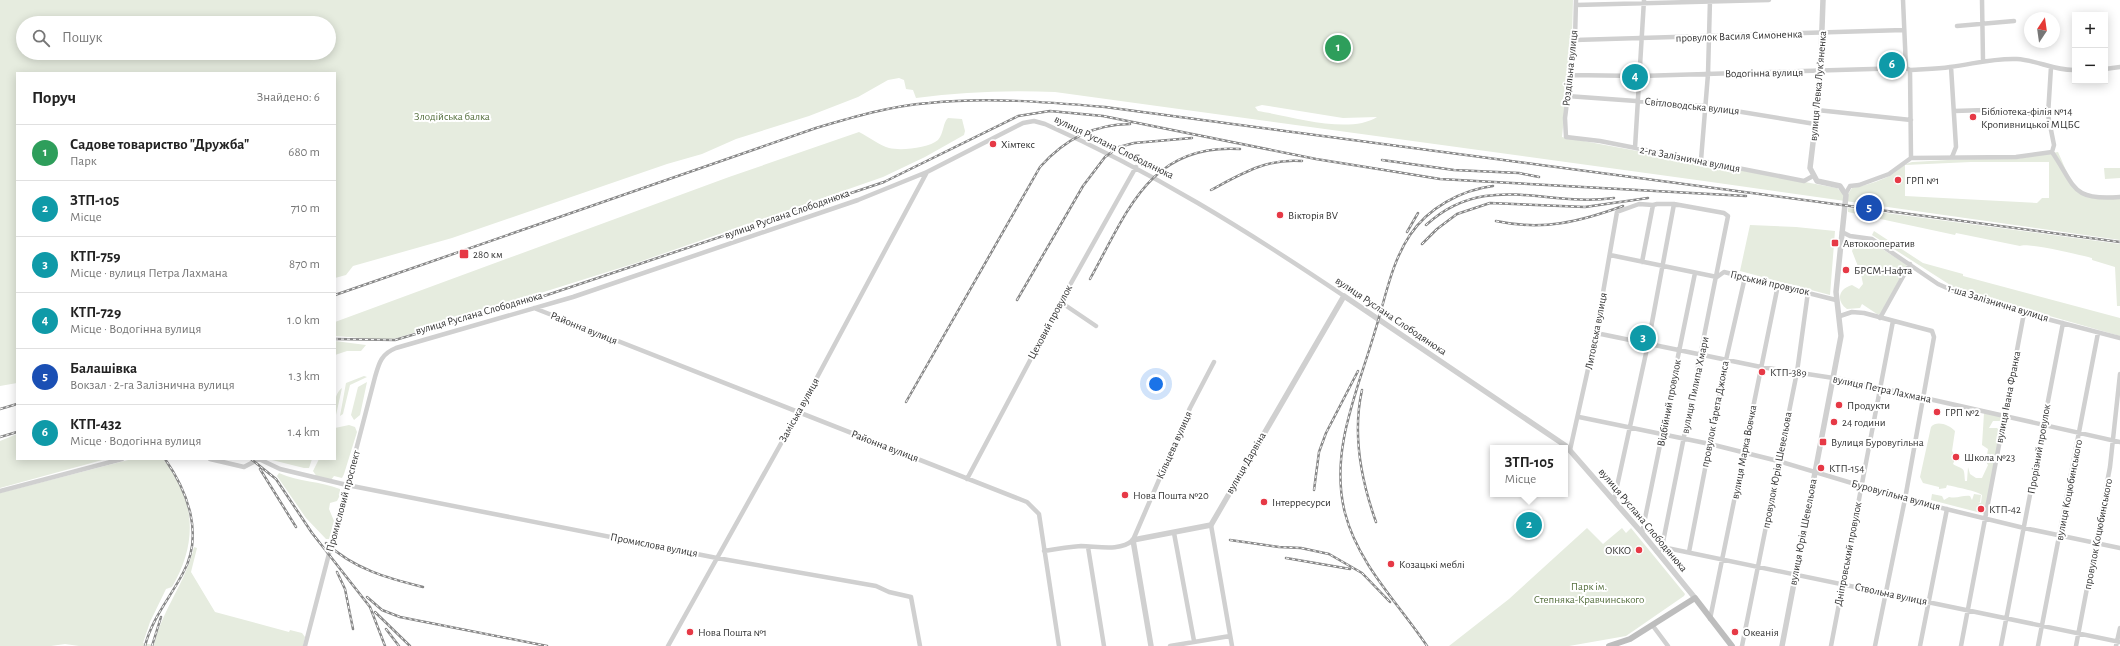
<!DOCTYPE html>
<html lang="uk">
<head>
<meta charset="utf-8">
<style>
  :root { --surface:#fff; --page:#f2f2f2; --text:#222; --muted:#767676; --line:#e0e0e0; --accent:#e63946 }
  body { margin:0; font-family:"Alegreya Sans",sans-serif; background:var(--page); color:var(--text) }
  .controls { position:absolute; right:12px; top:12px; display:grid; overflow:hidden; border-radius:0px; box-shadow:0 2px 10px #0003 }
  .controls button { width:36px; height:36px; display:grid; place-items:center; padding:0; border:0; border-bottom:1px solid var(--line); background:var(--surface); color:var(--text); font:20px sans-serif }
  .compass { position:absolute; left:2024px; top:12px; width:36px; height:36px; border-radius:50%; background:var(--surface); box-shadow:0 2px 10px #0003; rotate:13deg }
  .you { position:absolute; left:1156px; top:384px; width:14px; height:14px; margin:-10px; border:3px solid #fff; border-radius:50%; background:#1a73e8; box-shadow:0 0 0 6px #1a73e833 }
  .badge { display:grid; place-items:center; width:26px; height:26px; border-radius:50%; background:var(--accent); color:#fff; font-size:13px; font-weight:700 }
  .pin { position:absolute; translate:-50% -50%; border:2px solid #fff; box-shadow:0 1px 4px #0006 }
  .popup { position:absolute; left:1490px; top:445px; width:78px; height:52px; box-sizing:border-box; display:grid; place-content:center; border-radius:0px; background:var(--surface); filter:drop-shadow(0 1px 3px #0005); font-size:13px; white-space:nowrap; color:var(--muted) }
  .popup b { font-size:15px; color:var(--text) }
  .popup::after { content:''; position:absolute; left:50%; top:100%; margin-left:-8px; border:8px solid transparent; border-top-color:var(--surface) }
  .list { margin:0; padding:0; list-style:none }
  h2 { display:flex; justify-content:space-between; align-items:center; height:52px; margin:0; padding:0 16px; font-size:17px }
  h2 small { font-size:13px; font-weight:400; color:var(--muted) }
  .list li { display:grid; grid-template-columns:26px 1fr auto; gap:12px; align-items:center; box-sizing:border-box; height:56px; padding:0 16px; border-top:1px solid var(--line) }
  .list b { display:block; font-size:15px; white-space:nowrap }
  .list p { margin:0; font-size:13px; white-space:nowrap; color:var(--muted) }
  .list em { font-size:13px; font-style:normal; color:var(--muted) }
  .icon { flex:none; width:22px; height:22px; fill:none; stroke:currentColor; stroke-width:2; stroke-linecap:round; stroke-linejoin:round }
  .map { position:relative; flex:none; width:2120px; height:646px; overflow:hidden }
  .search { position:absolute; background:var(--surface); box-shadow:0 2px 10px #0003; left:16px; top:16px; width:320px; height:44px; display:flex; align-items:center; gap:10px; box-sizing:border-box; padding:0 14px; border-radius:22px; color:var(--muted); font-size:15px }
  .panel { position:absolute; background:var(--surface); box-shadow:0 2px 10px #0003; left:16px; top:72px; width:320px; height:388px; border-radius:0px }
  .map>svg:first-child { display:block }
</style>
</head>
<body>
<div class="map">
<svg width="2120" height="646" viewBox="0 0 2120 646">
  <rect width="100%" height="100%" fill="#fff"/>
  <path fill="#e6ecdf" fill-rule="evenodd" d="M 0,0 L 1573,0 L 1572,37 L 1562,137 L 1837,188 L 1843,193 L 1848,194 L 1852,188 C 1866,185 1878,182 1891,175 C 1899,170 1903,164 1912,162 L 1984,158 L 2016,159 L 2058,152 C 2065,167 2073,193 2091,196 C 2100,197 2111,195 2120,195 L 2120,240 L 1704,181 L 1055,92 C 1008,90 963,92 916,98 L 913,90 L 906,89 L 904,80 L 899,78 L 888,80 L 858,97 L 809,116 L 736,139 L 702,154 L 667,164 L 452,238 L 353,266 L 346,275 L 335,278 L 335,73 L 17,73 L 17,383 L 0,386 ZM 23,23 L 329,23 L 329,53 L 23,53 ZM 1262,105 L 1343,118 L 1377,117 C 1349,135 1290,116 1258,111 L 1255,107 ZM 1971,162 L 2049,162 L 2049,198 L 2042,198 L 2037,203 L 1905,196 L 1905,165 Z
    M 948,118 L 962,119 L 965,131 L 964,135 L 925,157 L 883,177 L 639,262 L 397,338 L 385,340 L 335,336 L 335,322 L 729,177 L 859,132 C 869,137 879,145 889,148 C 901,151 929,148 938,140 C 944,133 943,122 948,118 Z
    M 2104,168 L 2120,168 L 2120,178 L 2105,179 Z
    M 1848,208 L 2120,244 L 2120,306 L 2117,306 L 2115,267 L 2092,260 L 2092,258 C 2080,255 2027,242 2020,246 L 1956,233 L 1955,235 L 1848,212 Z
    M 1750,225 L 1796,227 L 1835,231 L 1830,295 L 1740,271 Z
    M 1874,231 L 1923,263 L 1963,274 L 1963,276 L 2120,318 L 2120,336 L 1958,290 L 1872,235 Z
    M 1870,241 L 1907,265 L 1884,308 L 1880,314 L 1877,314 L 1862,304 L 1860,308 L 1847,309 C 1836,301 1838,289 1852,285 L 1859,289 L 1863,284 L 1861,274 L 1852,251 L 1854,246 Z
    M 335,341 L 366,345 L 361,351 L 347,351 L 335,355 Z
    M 364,376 L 367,377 L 350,385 L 343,414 L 340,416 L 346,383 Z
    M 367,382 L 360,415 L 354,420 L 351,415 L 358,387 Z
    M 342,388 L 336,415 C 334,406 334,394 342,388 Z
    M 1984,413 L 2001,415 L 2002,421 L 1993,421 L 1989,428 L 1997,428 L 2000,431 L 1985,514 L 1931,500 L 1932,494 L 1942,496 L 1944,500 L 1949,497 C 1957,499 1963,495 1970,496 L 1972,500 L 1974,494 L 1981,495 L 1980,502 L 1978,502 L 1981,503 L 1982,495 C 1977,491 1955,487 1947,485 L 1946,488 L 1939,489 L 1939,487 L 1923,483 L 1920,477 L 1931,427 C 1937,420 1949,425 1955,431 L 1952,451 L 1956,457 L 1953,464 C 1964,471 1964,465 1965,481 L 1967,481 L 1968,467 L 1970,474 L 1976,478 L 1982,478 L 1988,465 L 1986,462 L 1988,449 L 1982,445 Z
    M 349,425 L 355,427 L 357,432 L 344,474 L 342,478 L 334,476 L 331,480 L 317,477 L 313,471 L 319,459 L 335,459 L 335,428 Z
    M 17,434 L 17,459 L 106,459 L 0,488 L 0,441 Z
    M 132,459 L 163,459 C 196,499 198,543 172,587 L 166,589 L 150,622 L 143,643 L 154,645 C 162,610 186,582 194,547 L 197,548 L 191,572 L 215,612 L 289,632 L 290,630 L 302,633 L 305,637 L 303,646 L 79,646 L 65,644 L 51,646 L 0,646 L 0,493 Z
    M 268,459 L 312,459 L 309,468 L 304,468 Z
    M 279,473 C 299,482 320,481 340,489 L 340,495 L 337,501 L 330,503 L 329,509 L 334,521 L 329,539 L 326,539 L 306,518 L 277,476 Z
    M 1587,528 L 1603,544 L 1622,528 L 1626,533 L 1631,528 L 1685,594 L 1684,596 L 1626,636 L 1569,646 L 1449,646 L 1509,599 Z"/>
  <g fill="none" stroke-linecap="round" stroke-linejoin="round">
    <path stroke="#d0d0d0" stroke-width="4.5" d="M 1576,0 L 1575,40 L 1565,118 L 1566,137 L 1600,141 L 1804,181 L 1813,176
      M 1903,0 L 1906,68
      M 1982,0 L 1983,60
      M 1576,5 L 1769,0
      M 1957,26 L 2014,21
      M 1575,40 L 1904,30
      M 1951,67 L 1956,147 L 1952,157
      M 2051,67 L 2048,115 L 2054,145 L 2052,152
      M 2105,69 L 2120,67
      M 1910,70 L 1911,158
      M 1570,75 L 1640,76 L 1906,68 L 1910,70 C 1923,69 1937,69 1950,67 C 1974,64 1992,58 2017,59 C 2037,60 2055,71 2075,70
      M 1567,96 L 1705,106 L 1815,124
      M 1817,110 L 1911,120
      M 1954,111 L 1986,110 L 2048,115
      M 1635,148 L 1644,0
      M 1701,160 L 1708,74 L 1710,0
      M 1846,193 L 1850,186 L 1859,185 L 1889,174 L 1911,158 L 2016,157 L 2052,152 C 2076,187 2071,201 2120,197
      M 1842,232 L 1850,236 L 1872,239 L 1938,284 L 1956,292 L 2024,313 L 2120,338
      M 1610,255 L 1717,277 L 1724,272 L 1836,300
      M 1642,262 L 1653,205
      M 1062,303 L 1096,326
      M 534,308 L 1027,502 L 1039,514 L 1059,646
      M 1840,316 L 1852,312 L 1864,313 L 1932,331 L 1934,337 L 1905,499 L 1875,646
      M 1880,318 L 1910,264
      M 1596,333 L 1761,367 L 1840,379 L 2120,442
      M 1579,417 L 1710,444 L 1778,461 L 1905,499 L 2024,528 L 2120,548
      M 1570,450 L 1596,333 L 1617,212 L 1639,204 L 1653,205 L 1657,204 L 1674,204 L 1724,213 L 1728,216 L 1662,547 L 1657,552
      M 210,459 L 244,467 L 259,459 L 280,469 L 347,485 L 717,558 L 876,586 L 889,592 L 911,597 L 920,646
      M 967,479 L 1070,285 L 1136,167
      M 0,491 L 122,459
      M 1614,500 L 1648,344 L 1674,204 L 1677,205
      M 1211,525 L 1232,646
      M 1174,533 L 1194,641
      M 1642,533 L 1695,273
      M 1088,547 L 1104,646
      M 1662,547 L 2120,642
      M 1044,551 C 1056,549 1069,547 1081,546 C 1097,546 1120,552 1133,540 L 1190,408 L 1214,362
      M 1689,552 L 1726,360 L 1745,277
      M 1710,619 L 1778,285
      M 1653,626 L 1668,646
      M 305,646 L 375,377 C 379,363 381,354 396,348 L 573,297 L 858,200 L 927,172 L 1023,123 L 1034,121 L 1045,124 C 1153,172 1246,230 1344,296
      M 668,646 L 798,413 L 927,172
      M 1170,646 L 1230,636
      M 1742,646 L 1797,372 L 1808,292
      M 1831,646 L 1893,321
      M 1920,646 L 1947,509
      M 1961,646 L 2024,313
      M 2001,646 L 2063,323
      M 2038,646 L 2098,333
      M 2076,646 L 2110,467 L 2120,374
      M 2116,646 L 2120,628"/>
    <path stroke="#d0d0d0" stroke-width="5.5" d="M 1151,646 L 1133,540 L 1211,525 L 1344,296 L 1566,446 L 1642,533 L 1695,598
      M 1782,646 L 1841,336 L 1836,292 L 1846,195 L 1840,186 L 1817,181 L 1810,168 L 1820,84 L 1823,0"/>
    <path stroke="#bdbdbd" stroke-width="6" d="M 1609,646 L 1630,639 L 1695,598 L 1732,646"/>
    <g stroke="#888" stroke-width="2.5">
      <path id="rail" d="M 1382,160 L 1454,170 L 1519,173 L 1539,177
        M 1211,190 C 1241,174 1267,158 1302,161
        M 1496,221 C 1543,231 1579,222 1623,206
        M 1426,225 C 1486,170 1546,208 1614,198
        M 1407,232 L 1418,213
        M 1422,244 L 1437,229 L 1457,214 L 1490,203 L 1585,207 L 1648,198
        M 1090,279 C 1127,213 1149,143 1240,149
        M 335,295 L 816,128 C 853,117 890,106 929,103 C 987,97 1046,102 1105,107 L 2120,242
        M 1017,300 L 1083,186 L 1105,157 L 1119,147 L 1134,143 L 1192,138
        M 335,339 L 395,340 L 535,299 L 884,182 L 1018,116 L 1050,111 L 1103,116 L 1316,159 L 1440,179 L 1746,196
        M 1362,390 C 1352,435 1361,480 1376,522
        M 906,402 L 1040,167 C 1064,140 1094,124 1130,124
        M 0,409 L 17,404
        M 0,437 L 17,432
        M 251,459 L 276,479 L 312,533 L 370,607 L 385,646
        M 260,469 L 296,527
        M 1314,490 L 1319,452 L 1326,433 L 1358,371
        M 1230,540 L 1279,547 L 1301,548 L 1329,554 L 1362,573 L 1390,602
        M 326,543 C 354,569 387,578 423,587
        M 1286,558 L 1350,569
        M 337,572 L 345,589 L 353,629
        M 367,597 L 382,610 L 400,617 L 547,646
        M 375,612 L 410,646
        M 386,629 L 399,646
        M 145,646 C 152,618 170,598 183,573 C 204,535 188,492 165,459
        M 152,646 L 161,617
        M 1427,646 C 1399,604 1358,564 1345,513 C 1329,451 1358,390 1375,331 C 1385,300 1391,263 1410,235 C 1428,208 1461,190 1493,186"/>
    </g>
    <use href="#rail" stroke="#fff" stroke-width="1" stroke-dasharray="3" stroke-linecap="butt"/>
  </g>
  <g fill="#e63946" stroke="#fff" stroke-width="1.5">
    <circle cx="1973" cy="117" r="4"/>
    <circle cx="993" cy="144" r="4"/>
    <circle cx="1898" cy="180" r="4"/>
    <circle cx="1280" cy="215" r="4"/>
    <rect x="1831" y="239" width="8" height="8" rx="2"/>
    <rect x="459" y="249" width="10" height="10" rx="2"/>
    <circle cx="1846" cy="270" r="4"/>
    <circle cx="1762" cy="372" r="4"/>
    <circle cx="1839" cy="405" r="4"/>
    <circle cx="1937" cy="412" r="4"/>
    <circle cx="1834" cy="422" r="4"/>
    <rect x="1819" y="438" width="8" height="8" rx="2"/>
    <circle cx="1956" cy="457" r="4"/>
    <circle cx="1821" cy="468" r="4"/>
    <circle cx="1125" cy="495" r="4"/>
    <circle cx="1264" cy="502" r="4"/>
    <circle cx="1981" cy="509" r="4"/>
    <circle cx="1639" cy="550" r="4"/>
    <circle cx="1391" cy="564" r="4"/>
    <circle cx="690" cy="632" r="4"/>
    <circle cx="1735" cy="632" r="4"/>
  </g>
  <g text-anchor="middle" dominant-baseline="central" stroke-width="4" stroke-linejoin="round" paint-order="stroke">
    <g font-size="11" fill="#333" stroke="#fff">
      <text transform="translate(1739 36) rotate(-2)">провулок Василя Симоненка</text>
      <text transform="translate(1570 68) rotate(-84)">Роздільна вулиця</text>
      <text transform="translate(1764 73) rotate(-1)">Водогінна вулиця</text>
      <text transform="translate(1818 86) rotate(-85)">вулиця Левка Лукʼяненка</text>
      <text transform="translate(1692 106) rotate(6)">Світловодська вулиця</text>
      <text transform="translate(1114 147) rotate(26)">вулиця Руслана Слободянюка</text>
      <text transform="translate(1690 159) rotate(11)">2-га Залізнична вулиця</text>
      <text transform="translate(787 214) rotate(-19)">вулиця Руслана Слободянюка</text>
      <text transform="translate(1770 283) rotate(13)">Гірський провулок</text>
      <text transform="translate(1998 303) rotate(17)">1-ша Залізнична вулиця</text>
      <text transform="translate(479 313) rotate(-16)">вулиця Руслана Слободянюка</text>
      <text transform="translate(1391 316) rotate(34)">вулиця Руслана Слободянюка</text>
      <text transform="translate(1050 322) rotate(-62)">Цеховий провулок</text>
      <text transform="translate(584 328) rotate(22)">Районна вулиця</text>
      <text transform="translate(1596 331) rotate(-79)">Литовська вулиця</text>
      <text transform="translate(1695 385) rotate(-78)">вулиця Пилипа Хмари</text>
      <text transform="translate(1882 389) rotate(12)">вулиця Петра Лахмана</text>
      <text transform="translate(2008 397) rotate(-79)">вулиця Івана Франка</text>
      <text transform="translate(1669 403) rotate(-79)">Відбійний провулок</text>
      <text transform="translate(799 410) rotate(-61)">Заміська вулиця</text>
      <text transform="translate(1715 414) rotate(-79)">провулок Ґарета Джонса</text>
      <text transform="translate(1174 445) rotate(-66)">Кільцева вулиця</text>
      <text transform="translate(885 446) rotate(21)">Районна вулиця</text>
      <text transform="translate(2039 449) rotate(-80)">Прорізний провулок</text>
      <text transform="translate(1744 452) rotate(-79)">вулиця Марка Вовчка</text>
      <text transform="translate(1246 463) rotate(-60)">вулиця Дарвіна</text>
      <text transform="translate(1777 470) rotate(-79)">провулок Юрія Шевельова</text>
      <text transform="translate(2069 490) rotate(-79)">вулиця Коцюбинського</text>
      <text transform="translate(1896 495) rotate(15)">Буровугільна вулиця</text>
      <text transform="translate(343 501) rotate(-75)">Промисловий проспект</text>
      <text transform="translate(1643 520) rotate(50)">вулиця Руслана Слободянюка</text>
      <text transform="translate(1803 532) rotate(-79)">вулиця Юрія Шевельова</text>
      <text transform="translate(2098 534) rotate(-79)">провулок Коцюбинського</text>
      <text transform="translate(654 545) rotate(11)">Промислова вулиця</text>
      <text transform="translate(1848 554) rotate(-79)">Дніпровський провулок</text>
      <text transform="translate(1891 594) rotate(12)">Ствольна вулиця</text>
    </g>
    <g font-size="11" fill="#333" stroke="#fff" text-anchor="start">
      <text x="1981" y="111">Бібліотека-філія №14<tspan x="1981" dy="13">Кропивницької МЦБС</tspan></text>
      <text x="1001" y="144">Хімтекс</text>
      <text x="1906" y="180">ГРП №1</text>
      <text x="1288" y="215">Вікторія BV</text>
      <text x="1843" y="243">Автокооператив</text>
      <text x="473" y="254">280 км</text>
      <text x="1854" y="270">БРСМ-Нафта</text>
      <text x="1770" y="372">КТП-389</text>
      <text x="1847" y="405">Продукти</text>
      <text x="1945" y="412">ГРП №2</text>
      <text x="1842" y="422">24 години</text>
      <text x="1831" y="442">Вулиця Буровугільна</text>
      <text x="1964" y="457">Школа №23</text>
      <text x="1829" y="468">КТП-154</text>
      <text x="1133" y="495">Нова Пошта №20</text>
      <text x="1272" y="502">Інтерресурси</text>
      <text x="1989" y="509">КТП-42</text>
      <text x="1631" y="550" text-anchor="end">OKKO</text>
      <text x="1399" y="564">Козацькі меблі</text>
      <text x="698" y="632">Нова Пошта №1</text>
      <text x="1743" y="632">Океанія</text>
    </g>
    <g font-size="11" fill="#56703f" stroke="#fff">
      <text x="452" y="116">Злодійська балка</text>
      <text x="1589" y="586">Парк ім.<tspan x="1589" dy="13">Степняка-Кравчинського</tspan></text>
    </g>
  </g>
</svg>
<div class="controls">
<button>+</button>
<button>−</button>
</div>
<svg class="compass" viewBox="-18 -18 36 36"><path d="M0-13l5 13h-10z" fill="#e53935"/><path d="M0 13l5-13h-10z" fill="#767676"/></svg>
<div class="you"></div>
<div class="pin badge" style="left:1338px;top:48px;background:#2e9e5b">1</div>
<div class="pin badge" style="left:1529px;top:525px;background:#0f9aa8">2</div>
<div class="popup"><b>ЗТП-105</b>Місце</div>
<div class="pin badge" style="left:1643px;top:338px;background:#0f9aa8">3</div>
<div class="pin badge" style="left:1635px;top:77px;background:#0f9aa8">4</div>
<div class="pin badge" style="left:1869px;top:208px;background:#1a4fb4">5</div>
<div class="pin badge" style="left:1892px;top:65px;background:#0f9aa8">6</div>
<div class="search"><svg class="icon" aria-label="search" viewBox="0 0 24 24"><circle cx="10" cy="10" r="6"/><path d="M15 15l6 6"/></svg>Пошук</div>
<section class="panel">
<h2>Поруч<small>Знайдено: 6</small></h2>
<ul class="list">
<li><span class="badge" style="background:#2e9e5b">1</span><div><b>Садове товариство &quot;Дружба&quot;</b><p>Парк</p></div><em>680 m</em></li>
<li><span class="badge" style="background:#0f9aa8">2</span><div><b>ЗТП-105</b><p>Місце</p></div><em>710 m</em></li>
<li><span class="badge" style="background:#0f9aa8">3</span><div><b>КТП-759</b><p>Місце · вулиця Петра Лахмана</p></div><em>870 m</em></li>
<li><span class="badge" style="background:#0f9aa8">4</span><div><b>КТП-729</b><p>Місце · Водогінна вулиця</p></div><em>1.0 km</em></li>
<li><span class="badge" style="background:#1a4fb4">5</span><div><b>Балашівка</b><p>Вокзал · 2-га Залізнична вулиця</p></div><em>1.3 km</em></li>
<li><span class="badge" style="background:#0f9aa8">6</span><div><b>КТП-432</b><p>Місце · Водогінна вулиця</p></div><em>1.4 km</em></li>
</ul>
</section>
</div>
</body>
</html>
